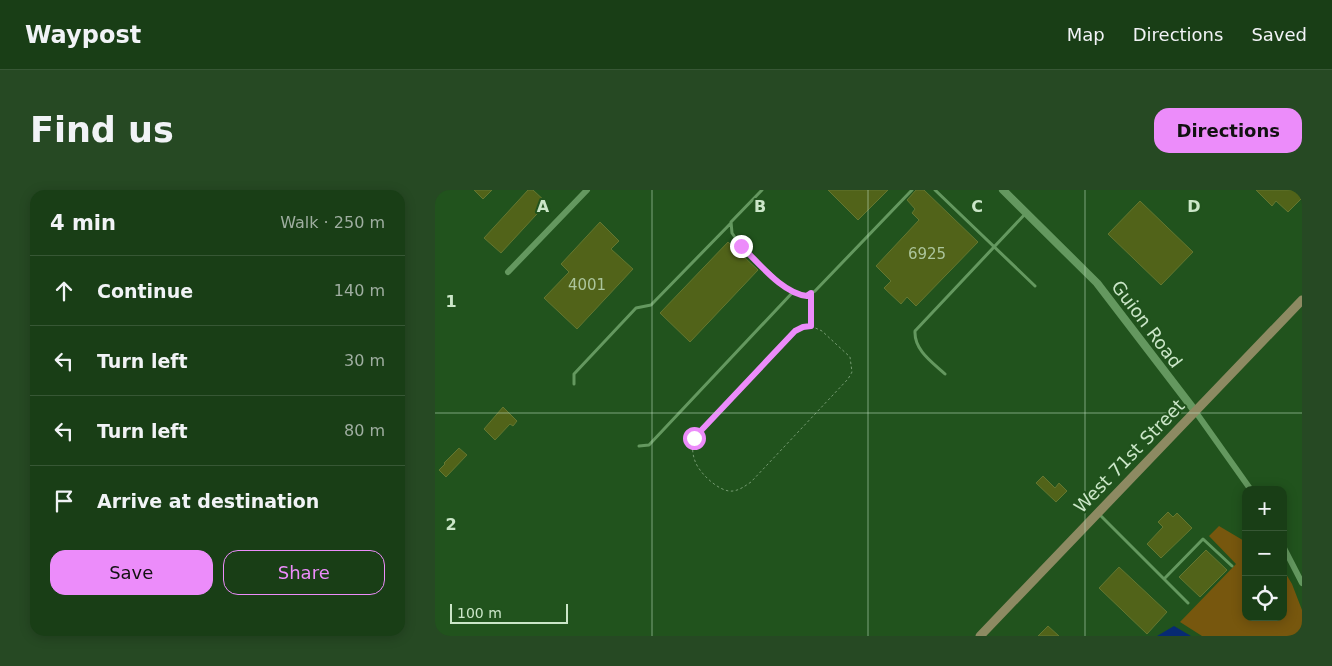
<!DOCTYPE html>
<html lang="en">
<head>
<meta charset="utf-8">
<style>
  :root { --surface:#193e16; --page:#264923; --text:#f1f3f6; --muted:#9faea1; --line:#375735; --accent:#ec8cfa }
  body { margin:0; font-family:"DejaVu Sans",sans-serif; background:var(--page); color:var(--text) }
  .controls { position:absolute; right:15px; bottom:15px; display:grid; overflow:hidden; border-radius:10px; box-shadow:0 2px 12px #0003 }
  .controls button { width:45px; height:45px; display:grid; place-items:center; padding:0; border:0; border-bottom:1px solid var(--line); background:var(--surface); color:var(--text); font:25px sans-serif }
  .scale { position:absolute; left:15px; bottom:12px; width:118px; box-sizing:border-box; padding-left:5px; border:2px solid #cbe6c8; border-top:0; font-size:14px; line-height:18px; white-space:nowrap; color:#cbe6c8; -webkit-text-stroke:4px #21531d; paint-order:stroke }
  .stop { position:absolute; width:15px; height:15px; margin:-11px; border:4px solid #ec8cfa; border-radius:50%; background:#fff }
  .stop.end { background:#ec8cfa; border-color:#fff; box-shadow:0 1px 5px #0008 }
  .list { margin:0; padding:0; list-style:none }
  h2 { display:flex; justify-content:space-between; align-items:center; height:65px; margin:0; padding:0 20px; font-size:21px }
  h2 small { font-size:16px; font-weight:400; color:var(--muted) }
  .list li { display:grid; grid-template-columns:32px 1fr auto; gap:15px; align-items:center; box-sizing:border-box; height:70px; padding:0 20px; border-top:1px solid var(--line) }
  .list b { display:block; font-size:19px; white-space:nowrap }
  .list em { font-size:16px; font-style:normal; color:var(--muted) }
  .actions { display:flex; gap:10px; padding:15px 20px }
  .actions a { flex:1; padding:11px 0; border:1px solid var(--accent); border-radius:15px; text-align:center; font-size:18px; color:var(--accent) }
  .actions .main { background:var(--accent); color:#111 }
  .icon { flex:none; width:28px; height:28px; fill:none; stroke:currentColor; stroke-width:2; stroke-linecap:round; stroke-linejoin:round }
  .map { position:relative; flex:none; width:867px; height:446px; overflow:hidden; border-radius:15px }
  header { display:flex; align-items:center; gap:30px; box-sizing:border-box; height:70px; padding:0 25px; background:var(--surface); border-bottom:1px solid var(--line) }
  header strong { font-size:24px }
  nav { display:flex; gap:28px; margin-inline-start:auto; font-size:18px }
  .intro { display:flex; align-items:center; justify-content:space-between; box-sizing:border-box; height:120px; padding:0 30px }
  h1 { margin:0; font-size:35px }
  .button { padding:12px 22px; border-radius:15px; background:var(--accent); color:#111; font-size:18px; font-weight:700 }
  main { display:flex; gap:30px; padding:0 30px }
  aside { flex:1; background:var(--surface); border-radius:15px; box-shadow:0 2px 12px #0003 }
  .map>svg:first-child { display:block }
</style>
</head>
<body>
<header>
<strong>Waypost</strong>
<nav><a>Map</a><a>Directions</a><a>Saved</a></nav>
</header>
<div class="intro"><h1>Find us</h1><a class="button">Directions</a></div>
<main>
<aside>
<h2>4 min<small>Walk · 250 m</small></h2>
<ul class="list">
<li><svg class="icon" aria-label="ahead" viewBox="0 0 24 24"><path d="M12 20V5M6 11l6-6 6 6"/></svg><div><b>Continue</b></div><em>140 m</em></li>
<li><svg class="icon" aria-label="left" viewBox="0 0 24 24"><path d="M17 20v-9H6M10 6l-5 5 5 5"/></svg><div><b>Turn left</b></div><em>30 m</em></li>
<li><svg class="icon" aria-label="left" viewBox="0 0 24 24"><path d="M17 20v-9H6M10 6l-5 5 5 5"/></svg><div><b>Turn left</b></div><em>80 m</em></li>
<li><svg class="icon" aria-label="arrive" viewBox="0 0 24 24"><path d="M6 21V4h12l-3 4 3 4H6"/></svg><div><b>Arrive at destination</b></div></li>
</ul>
<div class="actions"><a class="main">Save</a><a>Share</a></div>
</aside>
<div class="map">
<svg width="867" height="446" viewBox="0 0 867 446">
  <rect width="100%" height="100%" fill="#21531d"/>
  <path fill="#77570e" d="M 784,336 L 811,352 L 811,427 L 848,427 L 848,379 L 857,394 L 867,420 L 867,446 L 767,446 L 745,432 L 801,374 L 774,346 Z"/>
  <path fill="#072a73" d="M 739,436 L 756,446 L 722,446 Z"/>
  <path fill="#516319" stroke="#647730" d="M 39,0 L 57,0 L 48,9 Z
    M 93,0 L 98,0 L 112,13 L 66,63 L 49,48 Z
    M 393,0 L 453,0 L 423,30 Z
    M 481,0 L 489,0 L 543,52 L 481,116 L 472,107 L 466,114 L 449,98 L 456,91 L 441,76 L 484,30 L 477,23 L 480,19 L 472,10 Z
    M 821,0 L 867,0 L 867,8 L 853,22 L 841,11 L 837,16 Z
    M 705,11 L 758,62 L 726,95 L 673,44 Z
    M 165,32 L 184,51 L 176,59 L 198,79 L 142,139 L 109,108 L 134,82 L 126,74 Z
    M 293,52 L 323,80 L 255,152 L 225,123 Z
    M 68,217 L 82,231 L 78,236 L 75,234 L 60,250 L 49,239 Z
    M 24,258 L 32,265 L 11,287 L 4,280 L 10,274 L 9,273 Z
    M 608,286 L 620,298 L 624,293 L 632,301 L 621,312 L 601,293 Z
    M 733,322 L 738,327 L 742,323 L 757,338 L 726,368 L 712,354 L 728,337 L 723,332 Z
    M 771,360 L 792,380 L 765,407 L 744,387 Z
    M 684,377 L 732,422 L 712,444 L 664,398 Z
    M 613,436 L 624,446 L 603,446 Z"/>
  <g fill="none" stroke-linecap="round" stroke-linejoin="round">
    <path stroke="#759b71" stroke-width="1" stroke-dasharray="2.5 2.5" stroke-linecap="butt" d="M 376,135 L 376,112
      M 376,136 L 387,141 L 415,167 L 417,182 L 413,189 L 316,292 C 310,296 305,300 298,301 C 285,303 264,283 260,271 C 257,263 257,255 259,248 L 360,141 L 368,137 Z"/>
    <path stroke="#64985f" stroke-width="3" d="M 327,0 L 296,32 L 297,43 L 306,56 L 353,100 L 364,105 L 372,106 L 380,101 L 477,0
      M 500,0 L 600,96
      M 510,184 C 497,172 479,160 480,141 L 591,23
      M 139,194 L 139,184 L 201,118 L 216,115 L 296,33
      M 204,256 L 214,255 L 358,102
      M 663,323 L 753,413
      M 729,389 L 768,349 L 797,376"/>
    <path stroke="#64985f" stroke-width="6" d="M 73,82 L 152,0
      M 760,221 L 816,300
      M 848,356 L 867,393"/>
    <path stroke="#64985f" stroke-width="8" d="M 568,0 L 662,93 L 760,221"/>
    <path stroke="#8d8a62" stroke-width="9" d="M 545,446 L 867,110"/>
  </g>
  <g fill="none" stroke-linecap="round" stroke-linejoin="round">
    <path stroke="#ec8cfa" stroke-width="6" d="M 259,248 L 360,141 L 368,137 L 376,136 L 376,103 L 372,106 C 347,103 324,73 306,56"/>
  </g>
  <path fill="none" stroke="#cbe6c8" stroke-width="1" stroke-opacity="0.55" d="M 217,0 L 217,446M 433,0 L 433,446M 650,0 L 650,446M 0,223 L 867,223"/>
  <g text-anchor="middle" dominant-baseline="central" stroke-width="4" stroke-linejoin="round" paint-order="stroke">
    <g font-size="15" fill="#acc59c">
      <text x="492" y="64">6925</text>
      <text x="152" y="95">4001</text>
    </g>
    <g font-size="18" fill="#cbe6c8" stroke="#21531d">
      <text transform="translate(712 134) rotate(53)">Guion Road</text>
      <text transform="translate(694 266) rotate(-46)">West 71st Street</text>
    </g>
  </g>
  <g font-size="16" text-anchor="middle" font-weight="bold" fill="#cbe6c8" stroke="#21531d" stroke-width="4" stroke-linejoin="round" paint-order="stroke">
    <text x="108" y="22">A</text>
    <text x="325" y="22">B</text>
    <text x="542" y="22">C</text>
    <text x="759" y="22">D</text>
    <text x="16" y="117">1</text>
    <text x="16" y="340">2</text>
  </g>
</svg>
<div class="controls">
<button>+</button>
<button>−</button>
<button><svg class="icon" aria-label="locate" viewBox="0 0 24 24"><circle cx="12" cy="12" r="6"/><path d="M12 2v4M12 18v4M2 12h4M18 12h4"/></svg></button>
</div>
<div class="scale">100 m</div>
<div class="stop" style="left:259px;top:248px"></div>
<div class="stop end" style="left:306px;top:56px"></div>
</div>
</main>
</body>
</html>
